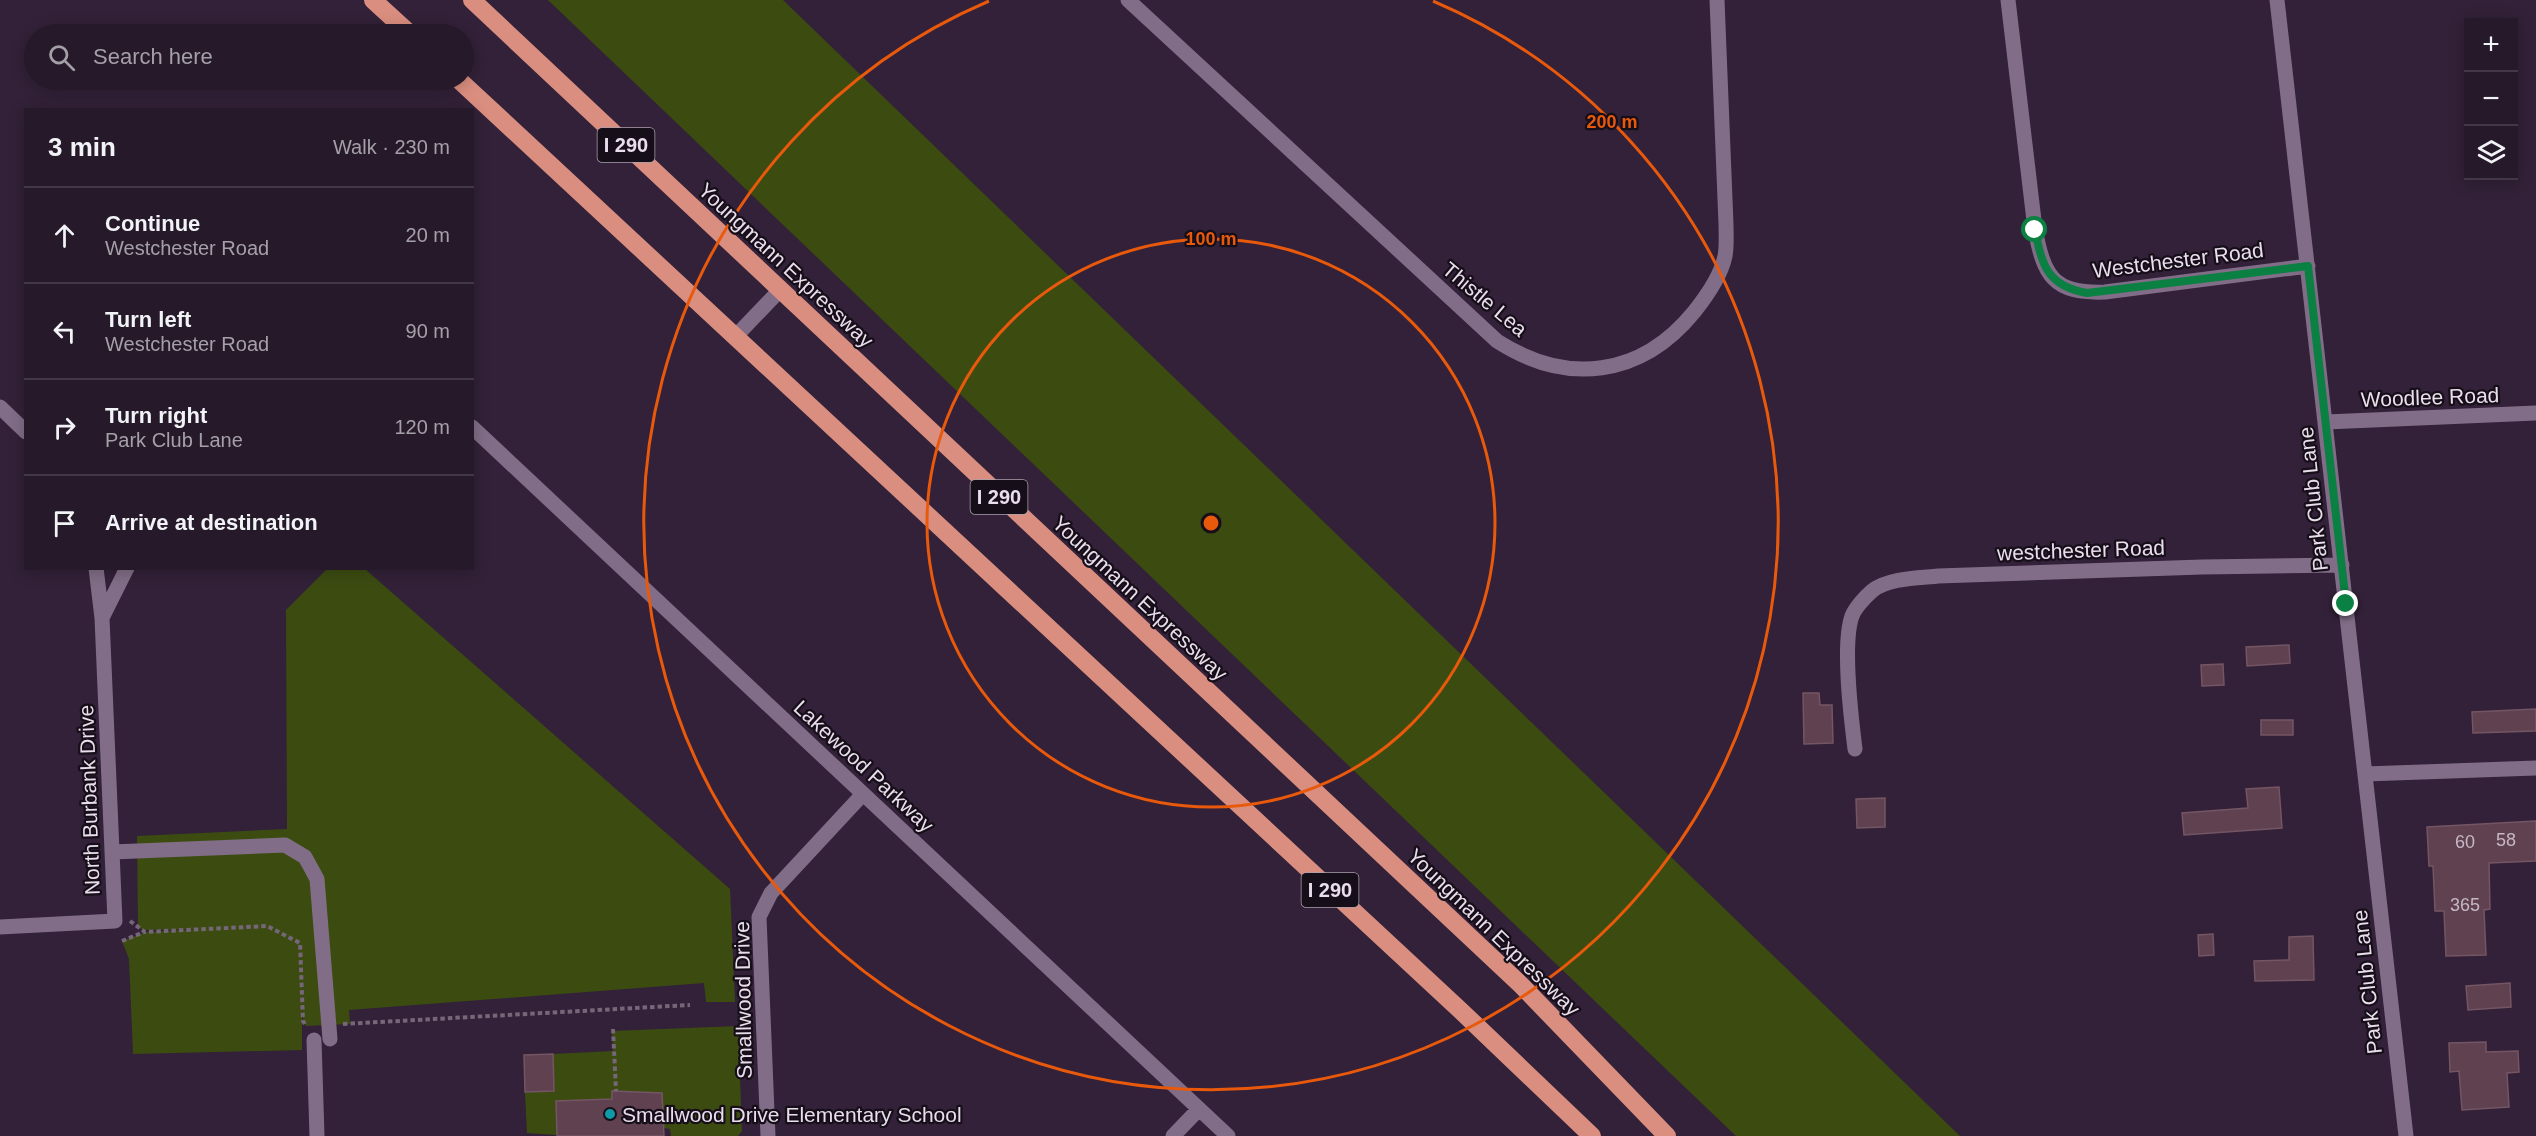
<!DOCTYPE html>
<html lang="en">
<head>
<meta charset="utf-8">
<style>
  :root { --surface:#26192a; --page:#322636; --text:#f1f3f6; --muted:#a4a0a8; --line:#423847 }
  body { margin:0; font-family:Helvetica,sans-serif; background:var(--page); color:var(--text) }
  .controls { position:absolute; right:18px; top:18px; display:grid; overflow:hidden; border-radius:0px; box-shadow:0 3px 15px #0003 }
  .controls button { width:54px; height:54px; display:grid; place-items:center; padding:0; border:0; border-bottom:2px solid var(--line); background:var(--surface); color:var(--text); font:30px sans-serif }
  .stop { position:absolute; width:18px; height:18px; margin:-14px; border:4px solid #0b8043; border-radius:50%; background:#fff }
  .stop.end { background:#0b8043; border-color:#fff; box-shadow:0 2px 6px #0008 }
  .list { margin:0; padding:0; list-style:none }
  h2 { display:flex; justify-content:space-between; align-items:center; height:78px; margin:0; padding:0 24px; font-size:26px }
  h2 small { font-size:20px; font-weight:400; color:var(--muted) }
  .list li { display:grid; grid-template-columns:39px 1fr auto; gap:18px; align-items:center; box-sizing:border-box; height:96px; padding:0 24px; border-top:2px solid var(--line) }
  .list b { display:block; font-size:22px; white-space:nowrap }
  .list p { margin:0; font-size:20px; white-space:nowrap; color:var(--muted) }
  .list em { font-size:20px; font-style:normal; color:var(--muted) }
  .icon { flex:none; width:33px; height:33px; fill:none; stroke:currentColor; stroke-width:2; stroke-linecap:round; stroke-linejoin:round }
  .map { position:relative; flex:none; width:2536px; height:1136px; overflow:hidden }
  .search { position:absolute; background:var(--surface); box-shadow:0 3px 15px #0003; left:24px; top:24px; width:450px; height:66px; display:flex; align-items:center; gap:15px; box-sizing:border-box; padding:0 21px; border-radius:33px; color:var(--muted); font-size:22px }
  .panel { position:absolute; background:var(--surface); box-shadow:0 3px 15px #0003; left:24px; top:108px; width:450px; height:462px; border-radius:0px }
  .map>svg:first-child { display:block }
</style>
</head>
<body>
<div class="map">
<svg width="2536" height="1136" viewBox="0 0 2536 1136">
  <rect width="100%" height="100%" fill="#322138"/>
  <path fill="#3c4c11" d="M 548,0 L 783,0 L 1960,1136 L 1736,1136 Z
    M 327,569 L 365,569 L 730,889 L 735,1002 L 706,1002 L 704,983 L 349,1010 L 350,1024 L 306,1026 L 303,1021 L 302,1003 L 302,1050 L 133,1054 L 129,959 L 122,941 L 145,932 L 197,929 L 143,930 L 138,927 L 137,836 L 287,829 L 286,610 Z
    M 738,1026 L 742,1131 L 738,1136 L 671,1136 L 670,1129 L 664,1128 L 662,1093 L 647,1092 L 622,1097 L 622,1091 L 613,1091 L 612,1099 L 556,1101 L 557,1135 L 527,1133 L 525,1092 L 554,1091 L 553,1054 L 613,1051 L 612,1031 Z"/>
  <path fill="#5f4150" stroke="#745563" stroke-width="1.5" d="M 2289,645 L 2290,663 L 2247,666 L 2246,647 Z
    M 2223,664 L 2224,685 L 2202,686 L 2201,665 Z
    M 1803,693 L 1819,693 L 1820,705 L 1832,705 L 1833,743 L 1804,744 Z
    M 2536,709 L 2536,731 L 2473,733 L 2472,712 Z
    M 2261,720 L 2293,720 L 2293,735 L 2261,735 Z
    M 2279,787 L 2282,828 L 2184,835 L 2182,813 L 2248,808 L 2246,789 Z
    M 1885,798 L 1885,827 L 1857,828 L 1856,799 Z
    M 2536,821 L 2536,861 L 2489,863 L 2490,909 L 2484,910 L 2486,955 L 2446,956 L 2444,911 L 2435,911 L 2433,866 L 2429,866 L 2427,827 Z
    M 2213,934 L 2214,955 L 2199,956 L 2198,935 Z
    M 2313,936 L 2314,980 L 2255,981 L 2254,961 L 2289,960 L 2289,937 Z
    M 2510,983 L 2511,1007 L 2468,1010 L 2466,986 Z
    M 2486,1042 L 2486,1052 L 2518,1051 L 2519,1072 L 2507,1073 L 2509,1107 L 2462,1110 L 2459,1071 L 2450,1072 L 2449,1043 Z
    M 553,1054 L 554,1091 L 525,1092 L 524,1055 Z
    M 612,1091 L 662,1093 L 664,1136 L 557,1136 L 556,1101 L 612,1099 Z"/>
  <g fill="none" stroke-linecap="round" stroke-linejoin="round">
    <path stroke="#756679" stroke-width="4" stroke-dasharray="4.5 3" stroke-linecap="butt" d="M 130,921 L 145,932 L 267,926 L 300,943 L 303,1021 L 306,1026
      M 122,941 L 144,932
      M 343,1024 L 690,1005
      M 613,1029 L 616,1091"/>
    <path stroke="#816d87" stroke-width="15" d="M 1128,0 L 1497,341 C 1567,386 1641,377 1694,312 C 1706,297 1721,276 1725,256 C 1727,246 1726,235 1726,224 L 1717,0
      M 2008,0 L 2035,229 C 2044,276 2053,294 2105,292 L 2308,266
      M 2277,0 L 2406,1136
      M 735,337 L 780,290
      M 0,407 L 26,432
      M 2326,422 L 2536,413
      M 472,427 L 1228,1136
      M 96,568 L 102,618
      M 1855,749 C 1851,717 1842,644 1852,616 C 1855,608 1865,597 1872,591 C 1887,578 1919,578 1938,576 L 2202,567 L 2342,565
      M 2365,774 L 2536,768
      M 112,852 L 285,845 L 305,857 L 317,879 L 330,1039
      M 0,927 L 115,921 L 102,618 L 127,568
      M 314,1040 L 317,1136
      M 768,1136 L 759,917 L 771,893 L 863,794
      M 1173,1136 L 1199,1109"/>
    <path stroke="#da8e7f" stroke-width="18" d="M 373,0 L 410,34
      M 472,0 L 1521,985 L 1667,1136
      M 459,80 L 1460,1010 L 1592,1136"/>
  </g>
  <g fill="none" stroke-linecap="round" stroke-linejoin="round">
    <path stroke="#0b8043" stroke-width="8" d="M 2035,230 C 2042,265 2047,286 2087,293 L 2308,266 L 2346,604"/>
  </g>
  <g fill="none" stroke="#e8590c" stroke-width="3">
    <circle cx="1211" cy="523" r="284"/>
    <path d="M1433 1A567 567 0 1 1 989 1"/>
  </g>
  <circle fill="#0f9aa8" stroke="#160e18" stroke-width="2" cx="610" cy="1114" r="6"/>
  <g text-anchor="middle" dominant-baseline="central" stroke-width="4.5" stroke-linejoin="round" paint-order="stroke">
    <g font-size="18" fill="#c6b7c5">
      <text x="2506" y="840">58</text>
      <text x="2465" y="842">60</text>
      <text x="2465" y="905">365</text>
    </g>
    <g fill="#160e18" stroke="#aaa0ac" stroke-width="1.5">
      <rect x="597.5" y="128" width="57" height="34" rx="4.5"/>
      <rect x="970.5" y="480" width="57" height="34" rx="4.5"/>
      <rect x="1301.5" y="873" width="57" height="34" rx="4.5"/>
    </g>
    <g font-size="20" font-weight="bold" fill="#e9deec">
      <text x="626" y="145">I 290</text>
      <text x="999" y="497">I 290</text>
      <text x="1330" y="890">I 290</text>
    </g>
    <g font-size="21" fill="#e9deec" stroke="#160e18">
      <text transform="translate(2178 260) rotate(-7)">Westchester Road</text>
      <text transform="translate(786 265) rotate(43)">Youngmann Expressway</text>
      <text transform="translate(1485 299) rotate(40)">Thistle Lea</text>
      <text transform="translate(2430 397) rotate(-2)">Woodlee Road</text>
      <text transform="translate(2313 499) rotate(-96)">Park Club Lane</text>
      <text transform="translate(2081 550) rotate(-2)">westchester Road</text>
      <text transform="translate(1140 598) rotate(43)">Youngmann Expressway</text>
      <text transform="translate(864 766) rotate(43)">Lakewood Parkway</text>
      <text transform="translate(89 800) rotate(-92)">North Burbank Drive</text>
      <text transform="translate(1494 932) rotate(44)">Youngmann Expressway</text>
      <text transform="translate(2367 982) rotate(-96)">Park Club Lane</text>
      <text transform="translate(743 1000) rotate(-91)">Smallwood Drive</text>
    </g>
    <g font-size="21" fill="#e9deec" stroke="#160e18" text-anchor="start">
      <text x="622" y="1114">Smallwood Drive Elementary School</text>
    </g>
  </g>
  <circle cx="1211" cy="523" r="9" fill="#e8590c" stroke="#160e18" stroke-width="3"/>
  <g font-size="18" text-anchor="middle" font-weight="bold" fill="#e8590c" stroke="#160e18" stroke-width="4.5" stroke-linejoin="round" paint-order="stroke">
    <text x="1612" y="128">200 m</text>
    <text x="1211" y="245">100 m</text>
  </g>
</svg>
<div class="controls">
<button>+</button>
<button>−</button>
<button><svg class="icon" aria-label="layers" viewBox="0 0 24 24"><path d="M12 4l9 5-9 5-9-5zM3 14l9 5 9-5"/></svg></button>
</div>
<div class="stop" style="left:2035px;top:230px"></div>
<div class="stop end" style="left:2346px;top:604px"></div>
<div class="search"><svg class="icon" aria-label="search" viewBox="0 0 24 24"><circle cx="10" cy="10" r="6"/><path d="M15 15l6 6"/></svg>Search here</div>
<section class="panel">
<h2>3 min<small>Walk · 230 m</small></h2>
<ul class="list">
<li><svg class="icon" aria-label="ahead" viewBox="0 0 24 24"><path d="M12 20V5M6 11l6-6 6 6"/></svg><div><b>Continue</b><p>Westchester Road</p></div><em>20 m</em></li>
<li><svg class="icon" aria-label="left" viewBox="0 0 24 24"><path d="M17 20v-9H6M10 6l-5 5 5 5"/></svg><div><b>Turn left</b><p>Westchester Road</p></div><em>90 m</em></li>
<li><svg class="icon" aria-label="right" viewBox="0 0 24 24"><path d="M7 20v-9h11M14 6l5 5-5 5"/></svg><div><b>Turn right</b><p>Park Club Lane</p></div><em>120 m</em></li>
<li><svg class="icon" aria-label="arrive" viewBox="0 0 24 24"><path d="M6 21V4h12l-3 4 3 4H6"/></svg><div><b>Arrive at destination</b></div></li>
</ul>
</section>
</div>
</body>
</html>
